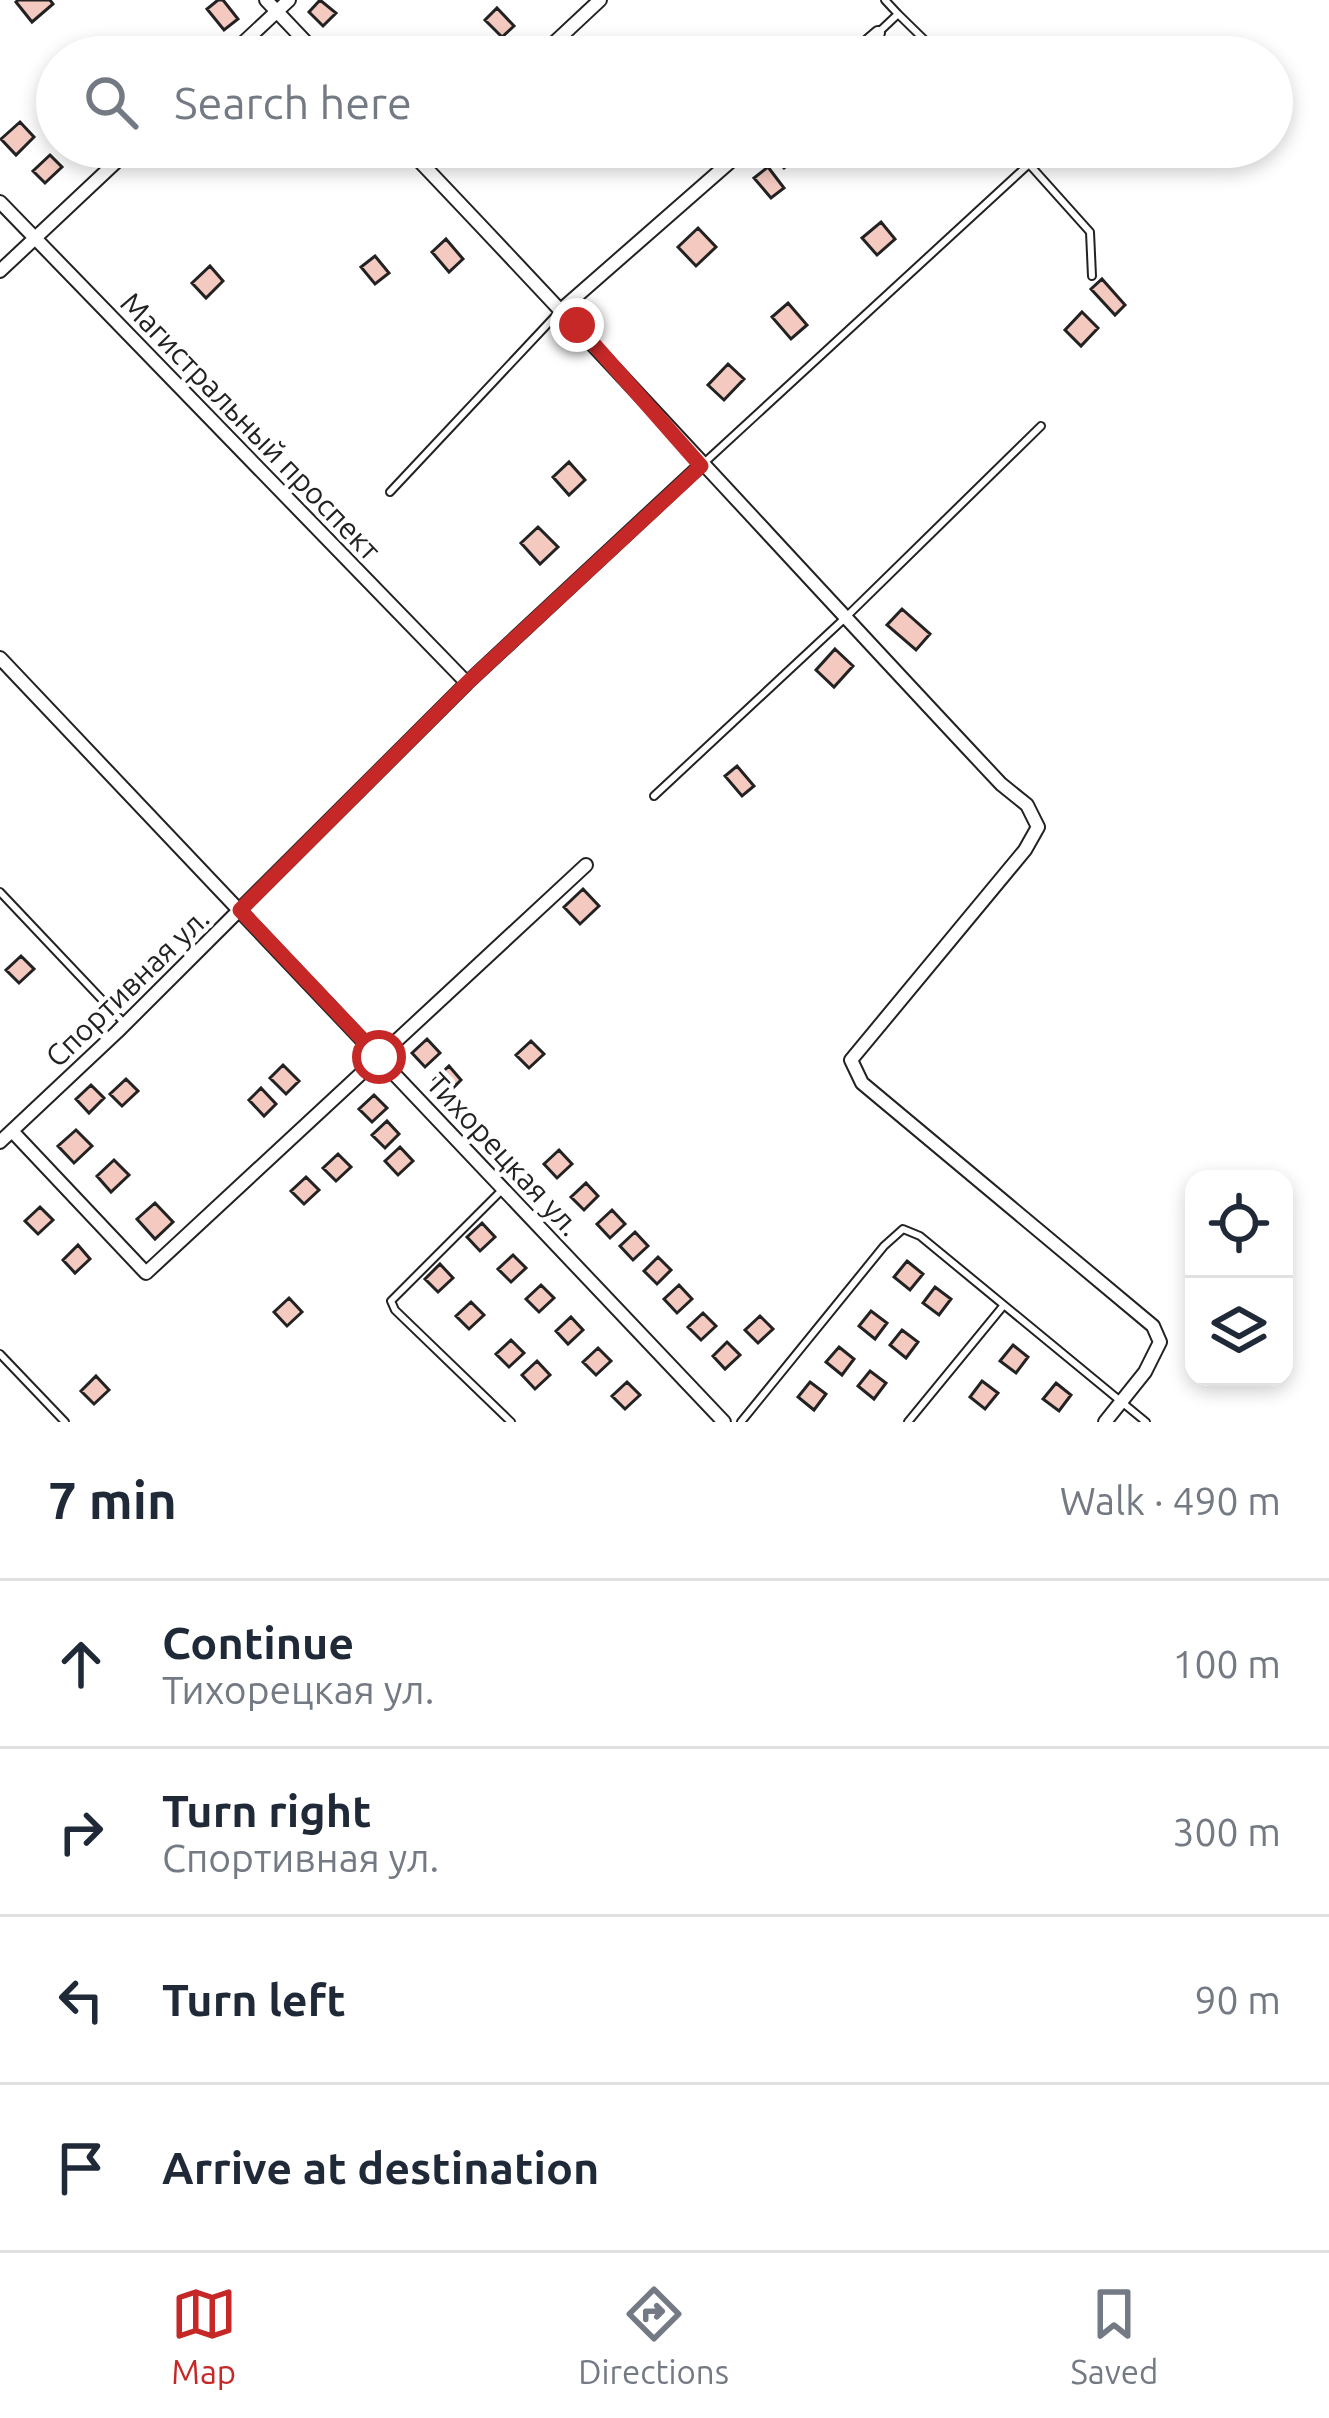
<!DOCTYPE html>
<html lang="en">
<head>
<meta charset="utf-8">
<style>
  :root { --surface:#fff; --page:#f6f6f7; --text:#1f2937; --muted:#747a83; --line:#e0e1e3; --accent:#c62828 }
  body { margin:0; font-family:Ubuntu,sans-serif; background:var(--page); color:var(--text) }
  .controls { position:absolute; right:36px; bottom:36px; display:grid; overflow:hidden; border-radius:24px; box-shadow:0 6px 18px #0003 }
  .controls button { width:108px; height:108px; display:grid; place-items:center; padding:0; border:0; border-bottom:3px solid var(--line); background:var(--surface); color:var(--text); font:60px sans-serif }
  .stop { position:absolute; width:36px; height:36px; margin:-27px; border:9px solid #c62828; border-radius:50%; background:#fff }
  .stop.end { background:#c62828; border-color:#fff; box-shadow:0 3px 12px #0008 }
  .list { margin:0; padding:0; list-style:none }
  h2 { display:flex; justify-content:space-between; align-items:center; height:156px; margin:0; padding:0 48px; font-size:51px }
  h2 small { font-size:39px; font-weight:400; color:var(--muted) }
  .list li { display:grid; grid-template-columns:78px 1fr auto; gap:36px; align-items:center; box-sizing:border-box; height:168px; padding:0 48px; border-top:3px solid var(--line) }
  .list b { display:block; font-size:45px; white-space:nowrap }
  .list p { margin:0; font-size:39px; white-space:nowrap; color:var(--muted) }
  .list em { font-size:39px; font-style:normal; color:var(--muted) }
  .icon { flex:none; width:66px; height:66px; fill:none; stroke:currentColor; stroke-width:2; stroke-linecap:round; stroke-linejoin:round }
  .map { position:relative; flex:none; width:1329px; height:1422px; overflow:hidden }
  .search { position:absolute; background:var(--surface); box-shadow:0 6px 18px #0003; left:36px; right:36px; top:36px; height:132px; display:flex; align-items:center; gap:30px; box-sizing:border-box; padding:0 42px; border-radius:66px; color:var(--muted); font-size:45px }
  .sheet { height:828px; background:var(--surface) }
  nav { display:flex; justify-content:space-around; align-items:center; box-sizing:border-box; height:168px; border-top:3px solid var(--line); background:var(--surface); font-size:33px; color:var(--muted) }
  nav a { display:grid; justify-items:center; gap:6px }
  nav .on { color:var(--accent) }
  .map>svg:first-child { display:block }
</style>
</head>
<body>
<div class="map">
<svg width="1329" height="1422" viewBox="0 0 1329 1422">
  <rect width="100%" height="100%" fill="#fff"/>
  <path fill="#f3c9c0" stroke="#222" stroke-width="3" d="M 18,0 L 50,0 L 53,4 L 32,22 L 16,2 Z
    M 218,0 L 223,0 L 238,19 L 224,30 L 207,9 Z
    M 320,0 L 336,13 L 323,26 L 309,12 Z
    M 497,8 L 514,26 L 502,37 L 485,20 Z
    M 20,122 L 34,137 L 16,155 L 1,139 Z
    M 776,147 L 798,147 L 803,153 L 784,168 L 770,152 Z
    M 50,155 L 62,167 L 45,183 L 33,171 Z
    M 768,167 L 784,188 L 771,198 L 754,178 Z
    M 881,222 L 895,239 L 877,255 L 862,238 Z
    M 698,228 L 716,247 L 696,266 L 678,247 Z
    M 446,239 L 463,259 L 449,272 L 432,252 Z
    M 375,256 L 389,273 L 375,284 L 361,267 Z
    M 210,266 L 223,281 L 206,298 L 192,283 Z
    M 1102,279 L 1125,305 L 1115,315 L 1091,289 Z
    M 788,303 L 807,325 L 791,339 L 772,317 Z
    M 1082,312 L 1098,328 L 1081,346 L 1065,330 Z
    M 728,364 L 744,379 L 724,400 L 708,385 Z
    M 569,462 L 585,480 L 569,495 L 553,477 Z
    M 538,527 L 558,547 L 540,564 L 521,543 Z
    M 902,609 L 930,634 L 916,650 L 887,625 Z
    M 835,649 L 853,666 L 834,687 L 816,670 Z
    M 737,766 L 754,786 L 742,796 L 725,776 Z
    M 583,889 L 599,906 L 580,924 L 564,907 Z
    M 21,956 L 34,969 L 19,983 L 6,970 Z
    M 427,1039 L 440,1053 L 425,1067 L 412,1053 Z
    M 531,1041 L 544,1054 L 529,1068 L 516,1055 Z
    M 283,1065 L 299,1081 L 286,1094 L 270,1078 Z
    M 449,1066 L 461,1080 L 447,1094 L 434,1080 Z
    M 126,1079 L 138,1091 L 122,1106 L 110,1094 Z
    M 91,1085 L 104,1098 L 89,1113 L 76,1099 Z
    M 261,1088 L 276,1104 L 264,1116 L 249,1100 Z
    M 374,1095 L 387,1108 L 372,1122 L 359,1109 Z
    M 387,1121 L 399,1134 L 385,1148 L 372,1135 Z
    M 76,1130 L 92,1146 L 74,1163 L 58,1146 Z
    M 400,1147 L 413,1161 L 398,1175 L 385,1161 Z
    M 559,1150 L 572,1164 L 557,1178 L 544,1164 Z
    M 338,1154 L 351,1167 L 336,1181 L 323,1168 Z
    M 114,1160 L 129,1175 L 111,1192 L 97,1176 Z
    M 306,1177 L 319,1190 L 304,1204 L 291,1191 Z
    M 586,1183 L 598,1196 L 584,1210 L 571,1197 Z
    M 155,1203 L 173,1222 L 155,1239 L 137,1219 Z
    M 40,1207 L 53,1220 L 38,1234 L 25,1221 Z
    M 612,1210 L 625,1224 L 610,1238 L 597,1224 Z
    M 482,1223 L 495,1237 L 480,1251 L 467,1237 Z
    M 635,1232 L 648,1246 L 633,1260 L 620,1246 Z
    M 78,1245 L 90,1259 L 75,1273 L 63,1260 Z
    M 513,1255 L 526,1268 L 511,1282 L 498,1269 Z
    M 658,1257 L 671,1270 L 657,1284 L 644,1271 Z
    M 907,1261 L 923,1274 L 910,1290 L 894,1277 Z
    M 440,1264 L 453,1278 L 438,1292 L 425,1279 Z
    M 541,1285 L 554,1298 L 539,1312 L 526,1299 Z
    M 679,1285 L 692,1299 L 677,1313 L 664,1299 Z
    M 935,1287 L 951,1299 L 939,1315 L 923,1303 Z
    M 289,1298 L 302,1312 L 287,1326 L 274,1312 Z
    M 471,1302 L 484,1315 L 469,1329 L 456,1316 Z
    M 871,1311 L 887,1323 L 875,1339 L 859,1326 Z
    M 703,1313 L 716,1326 L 701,1340 L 688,1327 Z
    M 760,1316 L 773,1329 L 758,1343 L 745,1330 Z
    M 571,1317 L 583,1330 L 568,1344 L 556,1331 Z
    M 902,1330 L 918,1342 L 906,1358 L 890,1345 Z
    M 511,1340 L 524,1353 L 509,1367 L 496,1354 Z
    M 727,1342 L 740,1355 L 725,1369 L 713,1356 Z
    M 1013,1345 L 1028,1357 L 1016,1373 L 1000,1361 Z
    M 839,1347 L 854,1359 L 842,1375 L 826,1362 Z
    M 598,1348 L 611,1361 L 596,1375 L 583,1362 Z
    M 537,1361 L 550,1375 L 535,1389 L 522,1375 Z
    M 870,1371 L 886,1383 L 874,1399 L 858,1386 Z
    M 96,1376 L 109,1390 L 94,1404 L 81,1391 Z
    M 982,1381 L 998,1393 L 985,1409 L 970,1397 Z
    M 627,1382 L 640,1395 L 625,1409 L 612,1396 Z
    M 810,1382 L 826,1394 L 814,1410 L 798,1397 Z
    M 1056,1383 L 1071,1395 L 1059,1411 L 1043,1399 Z"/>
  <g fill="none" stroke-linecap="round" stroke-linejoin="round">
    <g stroke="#222" stroke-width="10">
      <path id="service" d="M 885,0 L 898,14
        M 880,31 L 898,14 L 942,57
        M 1029,164 L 1090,232 L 1092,276
        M 704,463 L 1029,164 L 1017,147
        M 390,492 L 559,312
        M 654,796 L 845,618 L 1041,426
        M 0,892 L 125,1024
        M 501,1191 L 391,1301 L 395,1310 L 511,1422
        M 0,1354 L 65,1422
        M 741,1422 L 884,1246 L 903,1229 L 920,1236 L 1146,1422
        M 908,1422 L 1004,1305"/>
    </g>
    <g stroke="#222" stroke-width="16">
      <path id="minor" d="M 266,0 L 320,57
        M 228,57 L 289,0
        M 539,57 L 600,0
        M 850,57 L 878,33
        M 406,147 C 607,357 802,572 1001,784 L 1027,805 L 1038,827 L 1025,850 L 851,1060 L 862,1083 L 1153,1326 L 1160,1342 L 1145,1372 L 1105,1422
        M 423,164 L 441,147
        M 0,202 L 467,683
        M 0,271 L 132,147
        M 562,309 L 747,147
        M 0,658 L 724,1422
        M 12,1131 L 146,1273 L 586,865
        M 0,1142 L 117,1032 L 467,683 L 701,465"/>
    </g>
    <use href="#service" stroke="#fff" stroke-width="6"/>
    <use href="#minor" stroke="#fff" stroke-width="12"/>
  </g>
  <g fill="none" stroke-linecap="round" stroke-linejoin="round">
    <path stroke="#c62828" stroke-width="15" d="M 379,1057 L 240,910 L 467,683 L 701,466 L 577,325"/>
  </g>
  <g text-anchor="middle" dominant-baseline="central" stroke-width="9" stroke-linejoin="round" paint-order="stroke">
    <g font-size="30" fill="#222" stroke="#fff">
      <text transform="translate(251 426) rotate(46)">Магистральный проспект</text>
      <text transform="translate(127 987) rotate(-44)">Спортивная ул.</text>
      <text transform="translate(504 1154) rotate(47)">Тихорецкая ул.</text>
    </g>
  </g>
</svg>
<div class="controls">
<button><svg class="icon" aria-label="locate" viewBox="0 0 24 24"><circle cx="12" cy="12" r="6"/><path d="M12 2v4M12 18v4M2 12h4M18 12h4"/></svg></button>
<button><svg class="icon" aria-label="layers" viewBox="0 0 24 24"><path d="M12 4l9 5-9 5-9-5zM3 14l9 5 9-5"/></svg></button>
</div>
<div class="stop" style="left:379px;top:1057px"></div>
<div class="stop end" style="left:577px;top:325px"></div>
<div class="search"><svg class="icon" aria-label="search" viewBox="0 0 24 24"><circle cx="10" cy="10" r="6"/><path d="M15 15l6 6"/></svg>Search here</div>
</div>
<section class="sheet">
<h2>7 min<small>Walk · 490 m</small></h2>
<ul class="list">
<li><svg class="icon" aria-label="ahead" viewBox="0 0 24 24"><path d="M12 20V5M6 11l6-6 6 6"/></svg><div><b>Continue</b><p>Тихорецкая ул.</p></div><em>100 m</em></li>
<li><svg class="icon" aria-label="right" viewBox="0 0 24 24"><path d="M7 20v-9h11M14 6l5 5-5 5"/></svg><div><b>Turn right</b><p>Спортивная ул.</p></div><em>300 m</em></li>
<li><svg class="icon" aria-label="left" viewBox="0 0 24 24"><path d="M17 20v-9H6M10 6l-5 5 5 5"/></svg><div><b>Turn left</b></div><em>90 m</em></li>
<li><svg class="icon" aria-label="arrive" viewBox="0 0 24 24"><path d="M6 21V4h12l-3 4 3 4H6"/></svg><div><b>Arrive at destination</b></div></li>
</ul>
</section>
<nav>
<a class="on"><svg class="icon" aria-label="map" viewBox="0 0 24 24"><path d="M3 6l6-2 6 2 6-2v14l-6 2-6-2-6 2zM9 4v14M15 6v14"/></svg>Map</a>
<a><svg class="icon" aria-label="directions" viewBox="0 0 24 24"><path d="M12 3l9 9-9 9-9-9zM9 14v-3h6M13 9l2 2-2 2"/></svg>Directions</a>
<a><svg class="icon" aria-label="saved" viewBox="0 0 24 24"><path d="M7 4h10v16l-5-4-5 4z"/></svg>Saved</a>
</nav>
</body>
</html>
